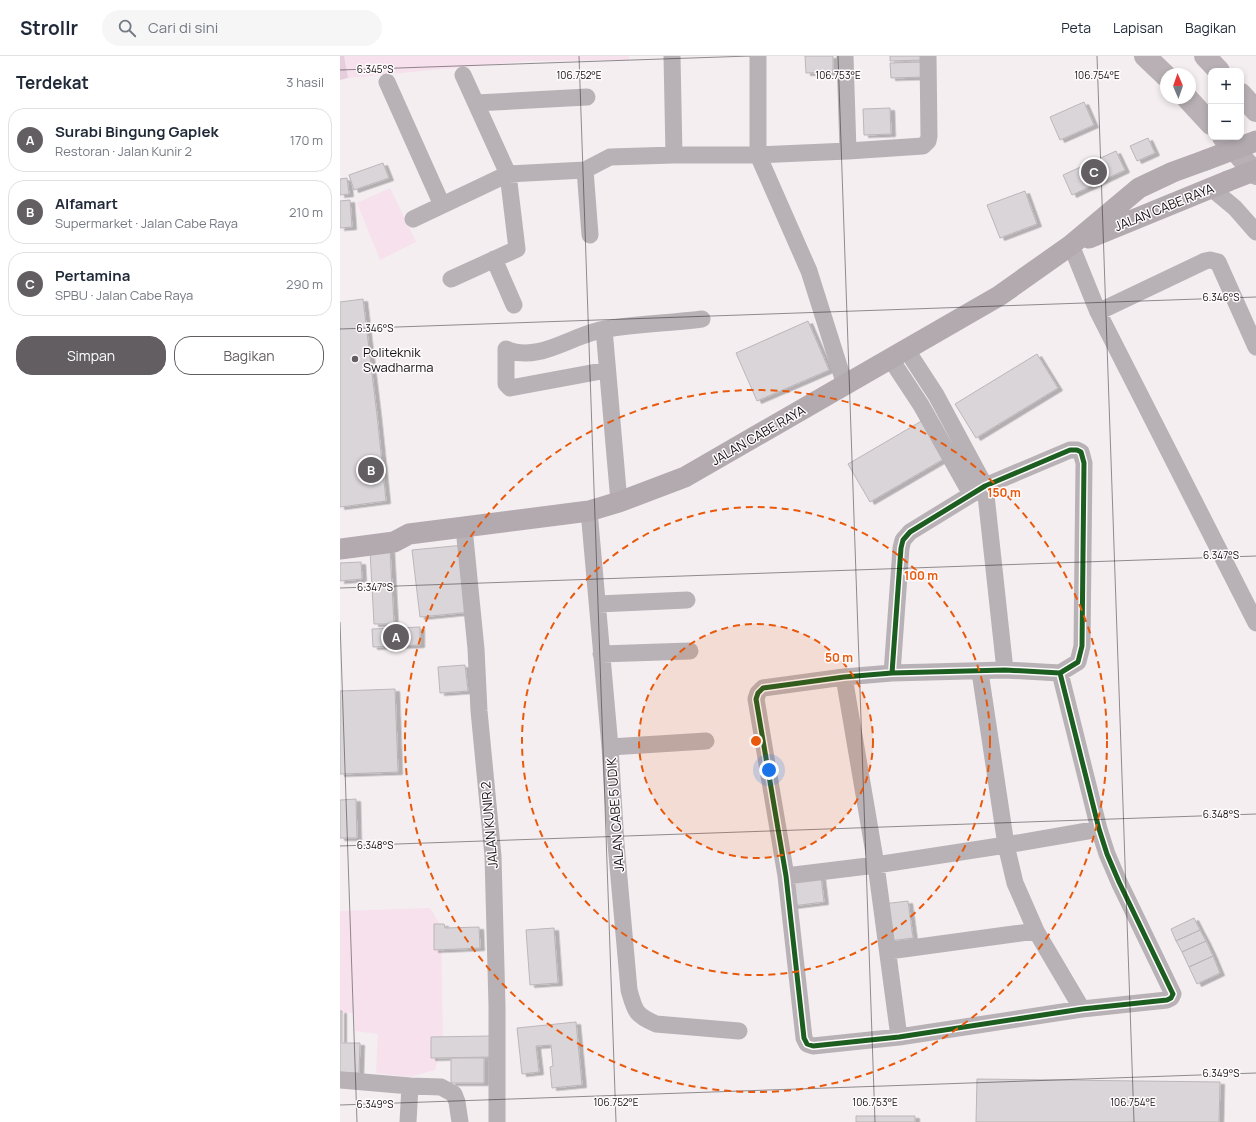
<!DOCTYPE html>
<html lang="id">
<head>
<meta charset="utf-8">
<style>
  :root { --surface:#fff; --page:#f6f6f7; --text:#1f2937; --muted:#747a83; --line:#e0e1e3; --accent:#625e61 }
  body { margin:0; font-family:Manrope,sans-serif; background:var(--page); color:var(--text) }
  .controls { position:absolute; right:12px; top:12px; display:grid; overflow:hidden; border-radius:8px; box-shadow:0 2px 6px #0003 }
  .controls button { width:36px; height:36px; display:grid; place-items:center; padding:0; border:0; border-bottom:1px solid var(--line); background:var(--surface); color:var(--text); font:20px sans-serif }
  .compass { position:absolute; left:820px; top:12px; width:36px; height:36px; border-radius:50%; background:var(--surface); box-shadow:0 2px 6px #0003; rotate:358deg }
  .you { position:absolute; left:429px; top:714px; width:14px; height:14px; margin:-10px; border:3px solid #fff; border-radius:50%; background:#1a73e8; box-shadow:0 0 0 6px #1a73e833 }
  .badge { display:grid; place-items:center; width:26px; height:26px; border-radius:50%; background:var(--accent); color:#fff; font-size:13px; font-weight:700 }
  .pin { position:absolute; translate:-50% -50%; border:2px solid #fff; box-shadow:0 1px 4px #0006 }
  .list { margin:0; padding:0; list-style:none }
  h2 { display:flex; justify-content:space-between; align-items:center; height:52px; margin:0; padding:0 16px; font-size:17px }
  h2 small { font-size:13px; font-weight:400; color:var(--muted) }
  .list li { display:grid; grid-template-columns:26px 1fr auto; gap:12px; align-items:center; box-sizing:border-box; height:64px; margin:0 8px 8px; padding:0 8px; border:1px solid var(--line); border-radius:16px }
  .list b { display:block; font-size:15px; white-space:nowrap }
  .list p { margin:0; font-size:13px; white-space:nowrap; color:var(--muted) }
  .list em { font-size:13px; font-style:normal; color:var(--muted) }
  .actions { display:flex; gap:8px; padding:12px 16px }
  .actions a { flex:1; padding:9px 0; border:1px solid var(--accent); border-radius:16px; text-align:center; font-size:14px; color:var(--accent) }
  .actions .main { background:var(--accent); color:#fff }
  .icon { flex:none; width:22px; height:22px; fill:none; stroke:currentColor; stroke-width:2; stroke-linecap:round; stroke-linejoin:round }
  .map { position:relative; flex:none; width:916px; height:1066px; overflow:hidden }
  header { display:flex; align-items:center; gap:24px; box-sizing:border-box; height:56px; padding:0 20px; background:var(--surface); border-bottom:1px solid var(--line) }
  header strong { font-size:19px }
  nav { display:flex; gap:22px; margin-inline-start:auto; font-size:14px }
  .search { width:280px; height:36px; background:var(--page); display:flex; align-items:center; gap:10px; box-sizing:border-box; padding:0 14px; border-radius:22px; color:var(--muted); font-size:15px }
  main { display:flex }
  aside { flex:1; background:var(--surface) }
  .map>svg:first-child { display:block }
</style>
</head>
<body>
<header>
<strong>Strollr</strong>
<div class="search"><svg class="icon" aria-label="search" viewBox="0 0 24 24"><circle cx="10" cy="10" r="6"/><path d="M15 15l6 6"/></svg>Cari di sini</div>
<nav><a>Peta</a><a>Lapisan</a><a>Bagikan</a></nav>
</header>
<main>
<aside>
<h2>Terdekat<small>3 hasil</small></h2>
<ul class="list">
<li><span class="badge">A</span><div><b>Surabi Bingung Gaplek</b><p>Restoran · Jalan Kunir 2</p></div><em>170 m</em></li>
<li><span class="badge">B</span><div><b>Alfamart</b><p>Supermarket · Jalan Cabe Raya</p></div><em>210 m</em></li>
<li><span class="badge">C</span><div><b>Pertamina</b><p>SPBU · Jalan Cabe Raya</p></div><em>290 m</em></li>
</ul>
<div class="actions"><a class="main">Simpan</a><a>Bagikan</a></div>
</aside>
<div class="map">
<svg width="916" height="1066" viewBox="0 0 916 1066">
  <defs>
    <filter id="shadow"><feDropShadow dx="4.5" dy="2.5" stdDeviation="0" flood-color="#0004"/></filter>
  </defs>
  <rect width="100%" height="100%" fill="#f4eef1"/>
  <path fill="#f6e1ed" d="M 4,0 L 289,0 L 289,4 L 190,5 L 8,22 Z
    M 50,132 L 76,186 L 40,204 L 17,147 Z
    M 90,852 L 101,870 L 103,986 L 95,1014 L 70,1021 L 36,1017 L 38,978 L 15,975 L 14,957 L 0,957 L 0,855 Z"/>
  <path fill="#e6cedc" d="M 0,0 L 4,0 L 8,22 L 0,24 Z"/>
  <path fill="#dad5d8" stroke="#bbb6b9" filter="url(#shadow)" d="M 465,0 L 493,0 L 493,16 L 466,17 Z
    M 550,0 L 583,0 L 583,4 L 550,5 Z
    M 582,6 L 582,21 L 551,22 L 550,7 Z
    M 744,46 L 754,69 L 720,84 L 710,61 Z
    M 550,52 L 551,78 L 524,79 L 523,53 Z
    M 808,82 L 815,97 L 797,105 L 790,90 Z
    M 776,95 L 785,114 L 732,139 L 723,119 Z
    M 43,107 L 49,122 L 14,134 L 9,119 Z
    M 7,122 L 9,138 L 0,139 L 0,123 Z
    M 685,135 L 697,168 L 660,182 L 647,149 Z
    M 10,144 L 12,171 L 0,172 L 0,145 Z
    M 23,243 L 37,359 L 46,445 L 0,451 L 0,246 Z
    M 468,265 L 489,314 L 417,345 L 396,297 Z
    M 697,298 L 718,332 L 636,382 L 615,348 Z
    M 585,363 L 607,401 L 530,446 L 508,408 Z
    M 124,489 L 131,556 L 80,561 L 72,494 Z
    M 50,494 L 54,568 L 34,568 L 30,495 Z
    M 21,506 L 22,523 L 0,525 L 0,507 Z
    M 80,571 L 80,589 L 33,591 L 32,573 Z
    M 125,609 L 128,635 L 100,637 L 98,611 Z
    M 55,633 L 58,716 L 0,718 L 0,635 Z
    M 16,743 L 17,782 L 0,782 L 0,744 Z
    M 481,821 L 484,846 L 452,850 L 449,826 Z
    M 568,845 L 573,882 L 549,885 L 543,848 Z
    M 854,862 L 860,874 L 836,885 L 831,873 Z
    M 94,868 L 104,868 L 105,872 L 139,871 L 140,892 L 94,894 Z
    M 214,872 L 218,927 L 190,929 L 186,874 Z
    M 860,874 L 866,885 L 842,896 L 836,885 Z
    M 866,885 L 873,900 L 849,911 L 842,896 Z
    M 873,900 L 880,917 L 857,928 L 849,911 Z
    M 0,955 L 2,955 L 2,987 L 20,987 L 19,1017 L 0,1016 Z
    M 236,966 L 242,1029 L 212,1032 L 210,1011 L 213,1010 L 211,989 L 196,990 L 199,1016 L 182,1018 L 177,972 Z
    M 151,980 L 151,1001 L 91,1002 L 91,981 Z
    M 111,1002 L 144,1002 L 144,1027 L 111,1027 Z
    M 637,1023 L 880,1026 L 879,1066 L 636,1066 Z
    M 516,1060 L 575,1060 L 575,1066 L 516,1066 Z"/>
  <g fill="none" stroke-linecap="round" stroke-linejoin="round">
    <path stroke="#b8b2b6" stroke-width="17" d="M 332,0 L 334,99
      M 418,0 L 418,99 L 469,215 L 505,329
      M 505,0 L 508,95
      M 47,26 L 102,149
      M 136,47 L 247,41
      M 871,132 L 895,152 L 916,176
      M 73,163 L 168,118 L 245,114
      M 250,179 L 245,114 L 270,101 L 334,99 L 418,99 L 508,95 L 583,90 L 588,85 L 589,80 L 588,0
      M 731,189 L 758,256 L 916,567
      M 154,203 L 174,249
      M 111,223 L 177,193 L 168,118 L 123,19
      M 758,256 L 865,205 L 870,204 L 878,206 L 916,291
      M 264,273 L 279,446
      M 566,293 L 596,339 L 645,430 L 665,614
      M 550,302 L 581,349 L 631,438
      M 267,314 L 170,332 L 166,328 L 166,293 C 199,308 234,277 266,273 C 298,268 330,267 362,263
      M 249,455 L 270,691 L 276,788 L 289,934 C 295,955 295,959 316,968 L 399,975
      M 124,472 L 136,593 L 139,655 L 153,800 L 157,950 L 157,1066
      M 258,548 L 347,544
      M 261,598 L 350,595
      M 640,616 L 666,789 L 675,827 L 696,875 L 742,953
      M 552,617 L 561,492 L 563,484 L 570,476 L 645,430 L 730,394 L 737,394 L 741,396 L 744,407 L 742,590 L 738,606 L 720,617 L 665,614 L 552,617 L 504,621 L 423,632 L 418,637 L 416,643 L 446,820 L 464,982 L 467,988 L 473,990 L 559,981 L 742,953 L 827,944 L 831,942 L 833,938 L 779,826 L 767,798 L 759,773 L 720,617
      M 270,691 L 366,685
      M 446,820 L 536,809 L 504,621
      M 549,895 L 696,875
      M 559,981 L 536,809 L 666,789 L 759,773
      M 0,1024 L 70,1030 L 101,1031 L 114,1038 L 117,1046 L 120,1066
      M 68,1066 L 70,1030"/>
    <path stroke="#b3aaaf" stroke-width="21" d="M 749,182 L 888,125
      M 0,493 L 54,486 L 69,478 L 249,455 L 279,446 L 345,421 L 659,240 L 731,189 L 799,132 L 833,116 L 866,104"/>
    <path stroke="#b8b0b5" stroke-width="22" d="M 805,0 L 826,20
      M 865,0 L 879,15
      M 901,38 L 916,55
      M 847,42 L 871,68
      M 883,81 L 916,118"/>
    <path stroke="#b3aaaf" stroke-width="21" d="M 866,104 L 916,85
      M 888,125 L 916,114"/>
    <g stroke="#fffbfd" stroke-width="8">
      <path id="cycleway" d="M 552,617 L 561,492 L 563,484 L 570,476 L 645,430 L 730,394 L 737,394 L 741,396 L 744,407 L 742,590 L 738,606 L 720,617 L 665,614 L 552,617 L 504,621 L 423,632 L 418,637 L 416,643 L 446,820 L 464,982 L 467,988 L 473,990 L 559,981 L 742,953 L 827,944 L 831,942 L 833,938 L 779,826 L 767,798 L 759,773 L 720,617"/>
    </g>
    <use href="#cycleway" stroke="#1b5e20" stroke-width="5"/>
  </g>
  <path fill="none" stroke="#141113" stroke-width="1" stroke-opacity="0.45" d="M 239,0 L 276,1066M 498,0 L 535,1066M 757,0 L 794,1066M 0,14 L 410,0M 0,273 L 916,241M 0,532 L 916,500M 0,566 L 17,1066M 0,790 L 916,758M 0,1049 L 916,1017"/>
  <circle cx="416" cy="685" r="117" fill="#e8590c" fill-opacity=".12"/>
  <g fill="none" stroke="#e8590c" stroke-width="2" stroke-dasharray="7 5">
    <circle cx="416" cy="685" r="117"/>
    <circle cx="416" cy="685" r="234"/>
    <circle cx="416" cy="685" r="351"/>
  </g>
  <circle fill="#625e61" stroke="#fffbfd" stroke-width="1.5" cx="15" cy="303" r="4"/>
  <g text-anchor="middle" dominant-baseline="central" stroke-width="3" stroke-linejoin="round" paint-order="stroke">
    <g font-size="13" fill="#141113" stroke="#fffbfd">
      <text transform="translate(824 151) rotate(-22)">JALAN CABE RAYA</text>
      <text transform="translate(418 379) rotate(-30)">JALAN CABE RAYA</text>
      <text transform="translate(275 759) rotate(-94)">JALAN CABE 5 UDIK</text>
      <text transform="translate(149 769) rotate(-95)">JALAN KUNIR 2</text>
    </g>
    <g font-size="13" fill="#141113" stroke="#fffbfd" text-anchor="start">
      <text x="23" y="296">Politeknik<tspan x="23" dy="15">Swadharma</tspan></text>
    </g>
  </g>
  <g font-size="10" text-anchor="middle" fill="#141113" stroke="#fffbfd" stroke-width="3" stroke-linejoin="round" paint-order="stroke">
    <text x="35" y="17">6.345°S</text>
    <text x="239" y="23">106.752°E</text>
    <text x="498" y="23">106.753°E</text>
    <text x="757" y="23">106.754°E</text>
    <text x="881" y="245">6.346°S</text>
    <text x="35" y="276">6.346°S</text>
    <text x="881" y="503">6.347°S</text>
    <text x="35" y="535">6.347°S</text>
    <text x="881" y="762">6.348°S</text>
    <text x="35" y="793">6.348°S</text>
    <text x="881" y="1021">6.349°S</text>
    <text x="276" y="1050">106.752°E</text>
    <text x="535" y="1050">106.753°E</text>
    <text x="793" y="1050">106.754°E</text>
    <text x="35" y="1052">6.349°S</text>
  </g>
  <circle cx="416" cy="685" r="6" fill="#e8590c" stroke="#fffbfd" stroke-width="2"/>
  <g font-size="12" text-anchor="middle" font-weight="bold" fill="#e8590c" stroke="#fffbfd" stroke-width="3" stroke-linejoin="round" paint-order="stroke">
    <text x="664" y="441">150 m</text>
    <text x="581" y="524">100 m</text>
    <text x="499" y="606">50 m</text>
  </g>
</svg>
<div class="controls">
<button>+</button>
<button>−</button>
</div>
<svg class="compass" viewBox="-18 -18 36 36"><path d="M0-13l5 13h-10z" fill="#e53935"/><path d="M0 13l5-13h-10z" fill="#747a83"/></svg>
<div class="you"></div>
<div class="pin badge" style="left:56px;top:581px">A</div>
<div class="pin badge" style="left:31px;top:414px">B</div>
<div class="pin badge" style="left:754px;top:116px">C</div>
</div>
</main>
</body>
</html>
